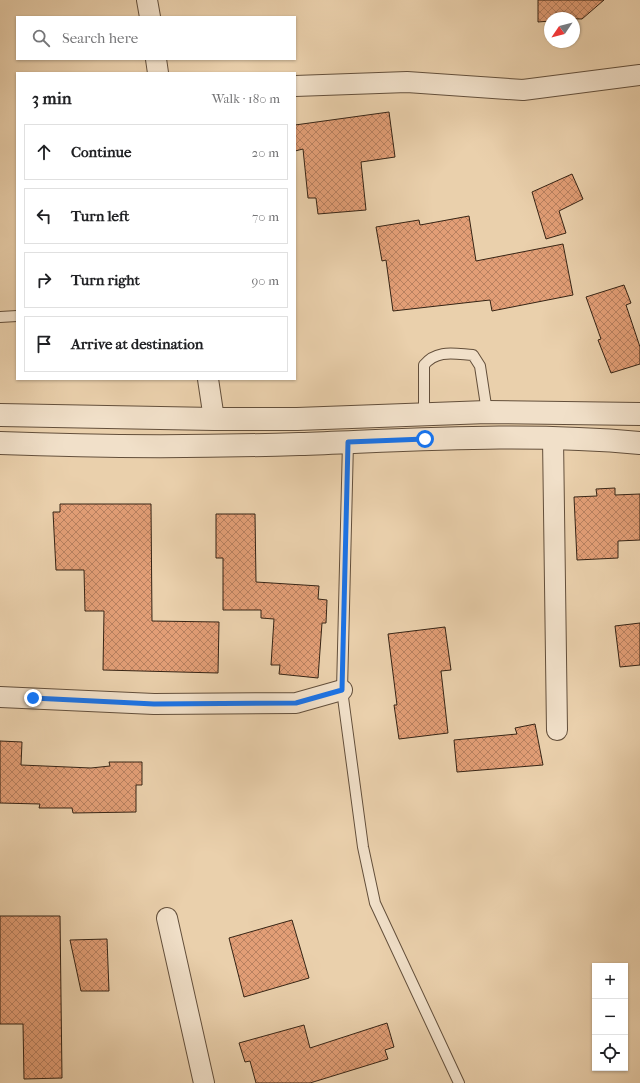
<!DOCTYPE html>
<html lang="en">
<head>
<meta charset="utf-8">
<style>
  :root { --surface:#fff; --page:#f6f6f6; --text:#202124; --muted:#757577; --line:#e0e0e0 }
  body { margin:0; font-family:"IM FELL French Canon",serif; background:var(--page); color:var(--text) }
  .controls { position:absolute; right:12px; bottom:12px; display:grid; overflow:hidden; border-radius:0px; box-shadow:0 1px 3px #0004 }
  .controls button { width:36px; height:36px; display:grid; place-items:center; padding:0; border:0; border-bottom:1px solid var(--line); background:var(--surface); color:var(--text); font:20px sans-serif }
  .compass { position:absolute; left:544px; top:12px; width:36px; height:36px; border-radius:50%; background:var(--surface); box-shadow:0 1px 3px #0004; rotate:235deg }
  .stop { position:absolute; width:12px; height:12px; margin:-9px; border:3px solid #1a73e8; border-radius:50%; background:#fff }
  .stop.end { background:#1a73e8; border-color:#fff; box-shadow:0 1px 4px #0008 }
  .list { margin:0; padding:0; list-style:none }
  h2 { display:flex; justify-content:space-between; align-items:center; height:52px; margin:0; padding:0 16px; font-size:17px }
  h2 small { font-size:13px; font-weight:400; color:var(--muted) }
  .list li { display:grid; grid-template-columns:26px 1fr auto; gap:12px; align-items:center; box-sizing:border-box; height:56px; margin:0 8px 8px; padding:0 8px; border:1px solid var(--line); border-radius:0px }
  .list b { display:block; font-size:15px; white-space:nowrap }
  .list em { font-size:13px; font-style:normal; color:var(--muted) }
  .icon { flex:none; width:22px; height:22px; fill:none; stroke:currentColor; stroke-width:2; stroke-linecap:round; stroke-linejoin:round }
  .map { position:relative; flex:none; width:640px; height:1083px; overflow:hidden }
  .search { position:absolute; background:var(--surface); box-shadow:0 1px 3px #0004; left:16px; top:16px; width:280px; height:44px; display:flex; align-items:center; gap:10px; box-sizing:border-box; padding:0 14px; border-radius:0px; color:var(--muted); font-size:15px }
  .panel { position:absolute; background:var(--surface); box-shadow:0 1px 3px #0004; left:16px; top:72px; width:280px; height:308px; border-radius:0px }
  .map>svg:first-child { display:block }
</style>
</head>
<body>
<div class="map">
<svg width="640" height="1083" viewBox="0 0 640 1083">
  <defs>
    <pattern id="building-cross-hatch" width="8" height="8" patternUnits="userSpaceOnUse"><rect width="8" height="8" fill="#e29e76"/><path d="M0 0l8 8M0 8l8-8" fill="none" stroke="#b88160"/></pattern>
  </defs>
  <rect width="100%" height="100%" fill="#ead0ac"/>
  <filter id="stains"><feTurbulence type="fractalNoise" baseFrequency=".005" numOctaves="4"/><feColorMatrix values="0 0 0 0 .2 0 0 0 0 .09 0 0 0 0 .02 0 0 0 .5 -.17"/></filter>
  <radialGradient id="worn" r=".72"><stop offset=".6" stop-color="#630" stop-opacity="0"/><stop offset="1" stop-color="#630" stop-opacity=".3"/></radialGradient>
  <path fill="url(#building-cross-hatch)" stroke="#362415" d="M 538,0 L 604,0 L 582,19 L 550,18 L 550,21 L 538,22 Z
    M 389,112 L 395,157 L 361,162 L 366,210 L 318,214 L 316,198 L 308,198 L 303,149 L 295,151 L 295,125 Z
    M 572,174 L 583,199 L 559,211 L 566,233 L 546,239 L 532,192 Z
    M 469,216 L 476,261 L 563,244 L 573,295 L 492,311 L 490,300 L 393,311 L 386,260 L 382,261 L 376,227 L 419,220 L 420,225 Z
    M 624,285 L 631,303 L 626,305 L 640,347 L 640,364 L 611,373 L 598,340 L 601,339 L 586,297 Z
    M 615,488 L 615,495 L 640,494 L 640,540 L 618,541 L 618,558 L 577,560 L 574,497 L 597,496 L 596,489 Z
    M 60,504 L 151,504 L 152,621 L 219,622 L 218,673 L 103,670 L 104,611 L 85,611 L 84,570 L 56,570 L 53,512 L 60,512 Z
    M 216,514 L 255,514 L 256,582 L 319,586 L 318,599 L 327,600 L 326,623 L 322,623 L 318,678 L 279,674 L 280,665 L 271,665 L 274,619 L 261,618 L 261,610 L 223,610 L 223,558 L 216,558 Z
    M 640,623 L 640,665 L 620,667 L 615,626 Z
    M 445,627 L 451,670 L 441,671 L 448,733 L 399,739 L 394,705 L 397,705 L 388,634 Z
    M 535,724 L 543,765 L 457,772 L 454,740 L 517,734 L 515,728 Z
    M 0,741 L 22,742 L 21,765 L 91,768 L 110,766 L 109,762 L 142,762 L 142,785 L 136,785 L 136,812 L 73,813 L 72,808 L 39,808 L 40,804 L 0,803 Z
    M 0,916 L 60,916 L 62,1078 L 24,1079 L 23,1024 L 0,1024 Z
    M 292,920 L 309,978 L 244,997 L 229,938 Z
    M 107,939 L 109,991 L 81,991 L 70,940 Z
    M 387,1023 L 394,1047 L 385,1050 L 388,1059 L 310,1083 L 256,1083 L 250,1061 L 245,1062 L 239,1043 L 304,1025 L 310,1048 Z"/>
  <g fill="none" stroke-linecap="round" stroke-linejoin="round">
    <g stroke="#634f3b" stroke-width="12">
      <path id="service" d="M 0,317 L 17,316
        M 424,415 L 424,365 C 437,349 455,354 473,355 L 480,366 L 487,412
        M 348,442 L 342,690 L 363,847 L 375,903 L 459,1083"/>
    </g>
    <g stroke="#634f3b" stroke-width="22">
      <path id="minor" d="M 147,0 L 150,17
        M 156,59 L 158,73
        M 295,86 L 407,82 L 523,90 L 640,75
        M 208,379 L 214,419
        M 553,438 L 557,730
        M 0,697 L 154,704 L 296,703 L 342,690
        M 167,918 L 204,1083"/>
    </g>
    <g stroke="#634f3b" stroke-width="24">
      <path id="tertiary" d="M 0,415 L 214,419 L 297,419 L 487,412 L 640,414
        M 0,443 C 100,447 200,447 299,444 C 413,440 526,432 640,443"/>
    </g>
    <use href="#service" stroke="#f1e0c9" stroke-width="10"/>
    <use href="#minor" stroke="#f1e0c9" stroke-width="20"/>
    <use href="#tertiary" stroke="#f1e0c9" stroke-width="22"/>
  </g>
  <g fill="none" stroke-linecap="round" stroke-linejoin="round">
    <path stroke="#1a73e8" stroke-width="5" d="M 33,698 L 154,704 L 296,703 L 342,690 L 348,442 L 425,439"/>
  </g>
  <rect width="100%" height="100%" filter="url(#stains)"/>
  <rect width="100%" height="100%" fill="url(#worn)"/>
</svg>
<div class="controls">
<button>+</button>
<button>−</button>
<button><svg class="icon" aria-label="locate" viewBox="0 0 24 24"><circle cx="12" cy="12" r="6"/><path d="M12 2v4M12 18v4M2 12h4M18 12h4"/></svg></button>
</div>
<svg class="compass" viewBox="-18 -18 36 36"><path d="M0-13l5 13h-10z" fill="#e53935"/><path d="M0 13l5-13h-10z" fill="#757577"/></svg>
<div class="stop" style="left:425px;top:439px"></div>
<div class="stop end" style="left:33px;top:698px"></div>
<div class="search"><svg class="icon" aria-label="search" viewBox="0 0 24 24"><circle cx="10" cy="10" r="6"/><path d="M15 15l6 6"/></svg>Search here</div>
<section class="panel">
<h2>3 min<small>Walk · 180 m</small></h2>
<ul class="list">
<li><svg class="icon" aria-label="ahead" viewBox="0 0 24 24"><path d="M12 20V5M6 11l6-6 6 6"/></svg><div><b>Continue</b></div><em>20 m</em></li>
<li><svg class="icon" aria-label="left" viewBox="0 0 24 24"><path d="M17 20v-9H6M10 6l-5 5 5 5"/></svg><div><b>Turn left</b></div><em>70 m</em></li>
<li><svg class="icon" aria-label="right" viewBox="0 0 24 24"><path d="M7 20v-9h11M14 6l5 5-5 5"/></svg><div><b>Turn right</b></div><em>90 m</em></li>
<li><svg class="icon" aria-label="arrive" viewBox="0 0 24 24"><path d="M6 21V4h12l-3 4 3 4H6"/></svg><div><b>Arrive at destination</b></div></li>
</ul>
</section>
</div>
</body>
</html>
